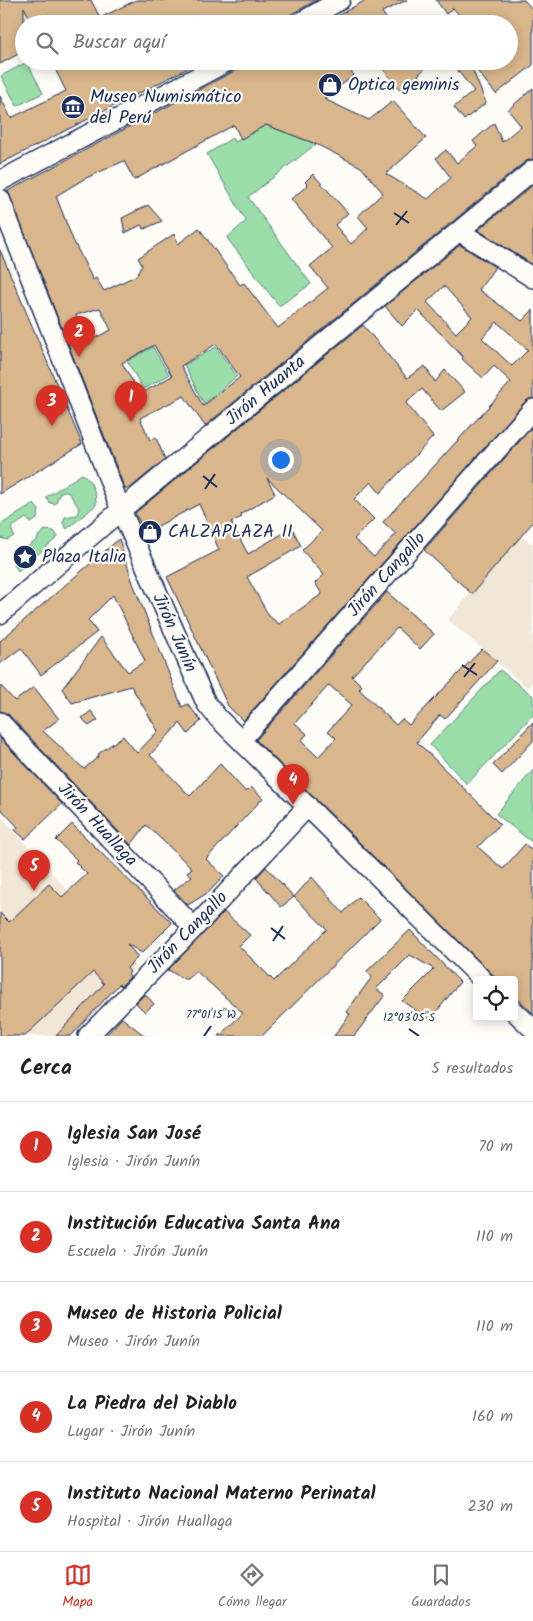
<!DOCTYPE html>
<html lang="es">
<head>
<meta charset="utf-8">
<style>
  :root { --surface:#fff; --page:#f6f6f6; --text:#222; --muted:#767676; --line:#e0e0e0; --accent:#d93025 }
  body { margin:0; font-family:Kalam,sans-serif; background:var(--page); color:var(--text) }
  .controls { position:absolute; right:15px; bottom:15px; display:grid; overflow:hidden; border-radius:5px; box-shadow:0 2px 12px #0003 }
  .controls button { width:45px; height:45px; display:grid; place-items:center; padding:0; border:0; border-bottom:1px solid var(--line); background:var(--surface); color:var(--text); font:25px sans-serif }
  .you { position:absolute; left:280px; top:459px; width:18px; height:18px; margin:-12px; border:4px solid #fff; border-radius:50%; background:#1a73e8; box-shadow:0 0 0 8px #1a73e833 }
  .badge { display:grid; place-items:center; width:32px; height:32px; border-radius:50%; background:var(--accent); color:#fff; font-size:16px; font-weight:700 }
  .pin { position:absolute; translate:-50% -41px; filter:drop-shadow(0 1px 2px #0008) }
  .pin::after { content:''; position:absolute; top:26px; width:18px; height:15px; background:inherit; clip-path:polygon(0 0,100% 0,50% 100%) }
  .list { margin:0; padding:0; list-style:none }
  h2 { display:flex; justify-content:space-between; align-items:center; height:65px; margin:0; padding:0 20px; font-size:21px }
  h2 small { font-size:16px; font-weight:400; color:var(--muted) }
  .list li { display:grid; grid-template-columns:32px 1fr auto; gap:15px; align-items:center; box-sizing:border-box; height:90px; padding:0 20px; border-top:1px solid var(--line) }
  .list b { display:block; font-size:19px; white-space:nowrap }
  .list p { margin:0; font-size:16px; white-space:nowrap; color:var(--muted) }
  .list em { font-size:16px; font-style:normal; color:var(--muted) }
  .icon { flex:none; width:28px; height:28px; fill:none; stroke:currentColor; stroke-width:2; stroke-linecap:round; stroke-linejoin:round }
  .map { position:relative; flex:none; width:533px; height:1036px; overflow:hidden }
  .search { position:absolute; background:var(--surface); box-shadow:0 2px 12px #0003; left:15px; right:15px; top:15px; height:55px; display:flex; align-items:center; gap:12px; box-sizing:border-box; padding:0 18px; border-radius:28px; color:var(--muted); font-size:19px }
  .sheet { height:515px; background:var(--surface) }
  nav { display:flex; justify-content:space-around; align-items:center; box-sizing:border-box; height:70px; border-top:1px solid var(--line); background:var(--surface); font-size:14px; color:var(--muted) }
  nav a { display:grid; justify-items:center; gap:2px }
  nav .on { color:var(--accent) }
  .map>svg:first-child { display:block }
</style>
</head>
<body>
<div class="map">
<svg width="533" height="1036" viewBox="0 0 533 1036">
  <rect width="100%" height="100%" fill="#fdfcf7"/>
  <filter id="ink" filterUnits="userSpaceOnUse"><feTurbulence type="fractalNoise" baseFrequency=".02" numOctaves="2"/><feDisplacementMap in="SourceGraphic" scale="10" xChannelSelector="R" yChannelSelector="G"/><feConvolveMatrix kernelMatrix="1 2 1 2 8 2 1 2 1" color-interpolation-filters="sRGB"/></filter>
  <g filter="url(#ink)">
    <path fill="#f2e7d7" d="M 520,536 L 533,544 L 533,681 L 528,688 L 448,620 Z
      M 0,815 L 136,967 L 72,1036 L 0,1036 Z"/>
    <path fill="#9bdea9" stroke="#5b8684" d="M 27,62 L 43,93 L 17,106 L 1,76 Z
      M 266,125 L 316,144 L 248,197 L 311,284 L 279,306 L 227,238 L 246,221 L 207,154 L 232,138 L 235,142 Z
      M 153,347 L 169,375 L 143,389 L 127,361 Z
      M 216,347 L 237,376 L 204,404 L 184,365 Z
      M 82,474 C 91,478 97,495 96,505 L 67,529 L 63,523 L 65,517 L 77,515 L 79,508 L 69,493 L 64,491 L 60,493 L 55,504 L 50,503 L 46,497 Z
      M 34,504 L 39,510 L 37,519 L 31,523 L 26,518 L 11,528 L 14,536 L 7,540 L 0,538 L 0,525 Z
      M 45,530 L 54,531 L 58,537 L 18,571 L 14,565 L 16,557 L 16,552 L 22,547 L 26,548 L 38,539 L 38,536 Z
      M 500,670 L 533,696 L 533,715 L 467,784 L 430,745 Z
      M 533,770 L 533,843 L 496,814 Z"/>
    <path fill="#d9b68b" stroke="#1b2f5e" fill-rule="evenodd" d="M 0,0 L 91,0 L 100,18 L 136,0 L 317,0 L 273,24 L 32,24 L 24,7 L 24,51 L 0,64 Z
      M 366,0 L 407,0 L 382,12 L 390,24 L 323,24 Z
      M 436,0 L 524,0 L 533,10 L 533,65 L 496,94 L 469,61 L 509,61 L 509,24 L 467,24 L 453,8 L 446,14 Z
      M 51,61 L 202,61 L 0,164 L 0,96 L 11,118 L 66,91 Z
      M 253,61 L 342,61 L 354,75 L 324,99 L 369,120 L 393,101 L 426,138 L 386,174 L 428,199 L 451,178 L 436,158 L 446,150 L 457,163 L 477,146 L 473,141 L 494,123 L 502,142 L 521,126 L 508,110 L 533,88 L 533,159 L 526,161 L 205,426 L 184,396 L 140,418 L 150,440 L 156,438 L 165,459 L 129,489 L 125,489 L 8,191 ZM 234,125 L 241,139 L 266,125 L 316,144 L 361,167 L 383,193 L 358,216 L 368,228 L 351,244 L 335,225 L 348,213 L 313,174 L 305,182 L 308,185 L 291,199 L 332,248 L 310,266 L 328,288 L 278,328 L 244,283 L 240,285 L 199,228 L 178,244 L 174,234 L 138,258 L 142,265 L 137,275 L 104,291 L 96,278 L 93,280 L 73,240 L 56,196 L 84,179 L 124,161 L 134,180 ZM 100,308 L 111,330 L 87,342 L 76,315 ZM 216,344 L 240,377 L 203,406 L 181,366 ZM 154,345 L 172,376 L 140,394 L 122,363 Z
      M 390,61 L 433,61 L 418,75 L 421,78 L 403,93 L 382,68 Z
      M 450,61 L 469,61 L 486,103 L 464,120 L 454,107 L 474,91 Z
      M 533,185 L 533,265 L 478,230 Z
      M 148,205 L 162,221 L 144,229 L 141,225 L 125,233 L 122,218 Z
      M 460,245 L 495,267 L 479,290 L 522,321 L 533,310 L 533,398 L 525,402 L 243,721 L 228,706 L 167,577 L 219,550 L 199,504 L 145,533 L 135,513 L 363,325 L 407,378 L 425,366 L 435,382 L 445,370 L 465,392 L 441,411 L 422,389 L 406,403 L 433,437 L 380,493 L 371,482 L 354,499 L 374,519 L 354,539 L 374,557 L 396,534 L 383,522 L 511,382 L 494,366 L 483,378 L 462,359 L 463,357 L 418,310 L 402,326 L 385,306 ZM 444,286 L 472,317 L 456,333 L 427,302 ZM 497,322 L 528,350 L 512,366 L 482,338 ZM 267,478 L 322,531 L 302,550 L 324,575 L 315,583 L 322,594 L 279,624 L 269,616 L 247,577 L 301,546 L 292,528 L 248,554 L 231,522 L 242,517 L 241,514 L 275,494 Z
      M 0,250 L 82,444 L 0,494 Z
      M 533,426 L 533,522 L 472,594 L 424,550 Z
      M 119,539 L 133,583 L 182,707 L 188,704 L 201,721 L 188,734 L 180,723 L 150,755 L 190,796 L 220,764 L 246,792 L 251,787 L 263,798 L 206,859 L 224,876 L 209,892 L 188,905 L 174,890 L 192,876 L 187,872 L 192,868 L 146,825 L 131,845 L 8,714 L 0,711 L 0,685 L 15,701 L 34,687 L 59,719 L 43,731 L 84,769 L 99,756 L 98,754 L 123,736 L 137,753 L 158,731 L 131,686 L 72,703 L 62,689 L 101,637 L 128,672 L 145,661 L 113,595 L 88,620 L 97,632 L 41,675 L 21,648 L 0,664 L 0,641 Z
      M 387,592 L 434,634 L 420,649 L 397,628 L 352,676 L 362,686 L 359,689 L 396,725 L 402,719 L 409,725 L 482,649 L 497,661 L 445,719 L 440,715 L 417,742 L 500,824 L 478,847 L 503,869 L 525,844 L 533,852 L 533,1013 L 514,995 L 514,980 L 498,980 L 256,740 ZM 329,685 L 352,705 L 328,731 L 336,738 L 318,757 L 301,741 L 307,734 L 295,723 Z
      M 91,711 L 98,720 L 89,726 L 82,718 Z
      M 533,722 L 533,741 L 502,774 L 493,765 Z
      M 0,738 L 62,804 L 25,839 L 15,830 L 18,827 L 0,808 Z
      M 72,824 L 172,923 L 142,953 L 127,944 L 138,957 L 127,968 L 130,972 L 128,974 L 130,977 L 121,986 L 119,984 L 71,1036 L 56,1036 L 104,984 L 93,972 L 25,1036 L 0,1036 L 0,913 L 9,922 L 49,884 L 62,897 L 87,874 L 75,862 L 77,860 L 56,840 Z
      M 266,867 L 294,897 L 281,907 L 256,878 Z
      M 312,877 L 343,913 L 358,897 L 380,919 L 262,1036 L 219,1036 L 243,1013 L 196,971 L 187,979 L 184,979 L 168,970 L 224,912 L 250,935 L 239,946 L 274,981 L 327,929 L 294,897 Z
      M 410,930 L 460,982 L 430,1020 L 402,1001 L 434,969 L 410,955 L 376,989 L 385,995 L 354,1036 L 334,1036 L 350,1014 L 346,1012 L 372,977 L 367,971 Z
      M 145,994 L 154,1004 L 145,1012 L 136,1003 Z
      M 122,1018 L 126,1021 L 145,1036 L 105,1036 Z"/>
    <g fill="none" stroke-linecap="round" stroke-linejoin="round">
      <g stroke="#1b2f5e" stroke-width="22">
        <path id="minor" d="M 298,24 L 340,0
          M 0,181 L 228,61
          M 0,199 L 121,510 L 206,703 L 218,718 L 483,980
          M 459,231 L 533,278
          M 0,614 L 121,510 L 533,170
          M 0,722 L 194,928
          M 241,740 L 533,409
          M 514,1011 L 533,1029
          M 88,1036 L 194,928 L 308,806"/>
      </g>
      <use href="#minor" stroke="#fdfcf7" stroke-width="19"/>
    </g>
  </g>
  <path fill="none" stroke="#1b2f5e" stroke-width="2" d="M 394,213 L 409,223M 396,225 L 407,211M 203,476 L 217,487M 205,489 L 215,474M 462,665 L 477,675M 464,677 L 475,663M 271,928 L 285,939M 273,941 L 283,926M 409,1029 L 419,1036M 204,1036 L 211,1026"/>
  <defs>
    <g id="shop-disc" transform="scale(1.25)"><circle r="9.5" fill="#1b2f5e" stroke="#fdfcf7"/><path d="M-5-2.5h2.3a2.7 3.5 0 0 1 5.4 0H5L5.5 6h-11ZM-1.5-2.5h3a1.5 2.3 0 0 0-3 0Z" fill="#fff"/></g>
    <g id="museum-disc" transform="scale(1.25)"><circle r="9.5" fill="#1b2f5e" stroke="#fdfcf7"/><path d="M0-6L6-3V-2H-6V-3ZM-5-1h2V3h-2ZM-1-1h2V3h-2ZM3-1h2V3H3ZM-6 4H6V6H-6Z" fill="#fff"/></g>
    <g id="sight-disc" transform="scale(1.25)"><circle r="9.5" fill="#1b2f5e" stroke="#fdfcf7"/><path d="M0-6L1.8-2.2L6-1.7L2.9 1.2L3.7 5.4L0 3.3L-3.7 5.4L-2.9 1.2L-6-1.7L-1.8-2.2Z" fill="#fff"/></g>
  </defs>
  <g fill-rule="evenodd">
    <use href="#shop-disc" x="330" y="85"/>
    <use href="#museum-disc" x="73" y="107"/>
    <use href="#shop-disc" x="150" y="532"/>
    <use href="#sight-disc" x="25" y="557"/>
  </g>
  <g text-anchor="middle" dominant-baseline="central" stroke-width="4.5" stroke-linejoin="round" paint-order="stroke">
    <g font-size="18" fill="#1b2f5e" stroke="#fdfcf7" text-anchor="start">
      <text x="348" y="85">Optica geminis</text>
      <text x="90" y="97">Museo Numismático<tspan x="90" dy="21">del Perú</tspan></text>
      <text x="168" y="532">CALZAPLAZA II</text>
      <text x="42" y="557">Plaza Italia</text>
    </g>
    <g font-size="18" fill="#1b2f5e" stroke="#fdfcf7">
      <text transform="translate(266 391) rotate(-40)">Jirón Huanta</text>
      <text transform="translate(387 575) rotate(-48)">Jirón Cangallo</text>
      <text transform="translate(174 633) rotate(66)">Jirón Junín</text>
      <text transform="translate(97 825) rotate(47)">Jirón Huallaga</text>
      <text transform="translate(188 933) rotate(-46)">Jirón Cangallo</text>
    </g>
  </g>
  <g font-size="12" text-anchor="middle" fill="#1b2f5e" stroke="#fdfcf7" stroke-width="4.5" stroke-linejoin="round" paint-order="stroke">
    <text x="211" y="1018">77°01'15"W</text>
    <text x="409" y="1021">12°03'05"S</text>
  </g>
</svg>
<div class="controls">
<button><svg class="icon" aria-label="locate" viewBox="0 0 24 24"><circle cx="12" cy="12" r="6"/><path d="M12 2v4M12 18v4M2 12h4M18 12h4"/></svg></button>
</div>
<div class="you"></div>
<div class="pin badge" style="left:131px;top:422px">1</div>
<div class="pin badge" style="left:79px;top:357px">2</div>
<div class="pin badge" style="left:52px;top:426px">3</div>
<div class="pin badge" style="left:293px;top:805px">4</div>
<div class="pin badge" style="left:34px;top:891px">5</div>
<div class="search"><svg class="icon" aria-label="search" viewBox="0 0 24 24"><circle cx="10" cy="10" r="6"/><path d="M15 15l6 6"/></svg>Buscar aquí</div>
</div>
<section class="sheet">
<h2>Cerca<small>5 resultados</small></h2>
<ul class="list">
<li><span class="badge">1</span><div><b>Iglesia San José</b><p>Iglesia · Jirón Junín</p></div><em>70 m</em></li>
<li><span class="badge">2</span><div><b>Institución Educativa Santa Ana</b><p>Escuela · Jirón Junín</p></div><em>110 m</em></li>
<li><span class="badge">3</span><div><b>Museo de Historia Policial</b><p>Museo · Jirón Junín</p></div><em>110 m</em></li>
<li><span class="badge">4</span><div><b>La Piedra del Diablo</b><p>Lugar · Jirón Junín</p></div><em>160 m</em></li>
<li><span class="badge">5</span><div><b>Instituto Nacional Materno Perinatal</b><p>Hospital · Jirón Huallaga</p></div><em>230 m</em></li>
</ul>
</section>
<nav>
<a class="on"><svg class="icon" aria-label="map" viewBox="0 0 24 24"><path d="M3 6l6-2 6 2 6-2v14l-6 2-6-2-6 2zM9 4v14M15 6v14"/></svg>Mapa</a>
<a><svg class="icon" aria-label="directions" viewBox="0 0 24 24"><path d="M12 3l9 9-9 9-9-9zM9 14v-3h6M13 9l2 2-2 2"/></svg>Cómo llegar</a>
<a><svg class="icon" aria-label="saved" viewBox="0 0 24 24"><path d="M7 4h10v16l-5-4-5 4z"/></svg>Guardados</a>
</nav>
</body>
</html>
